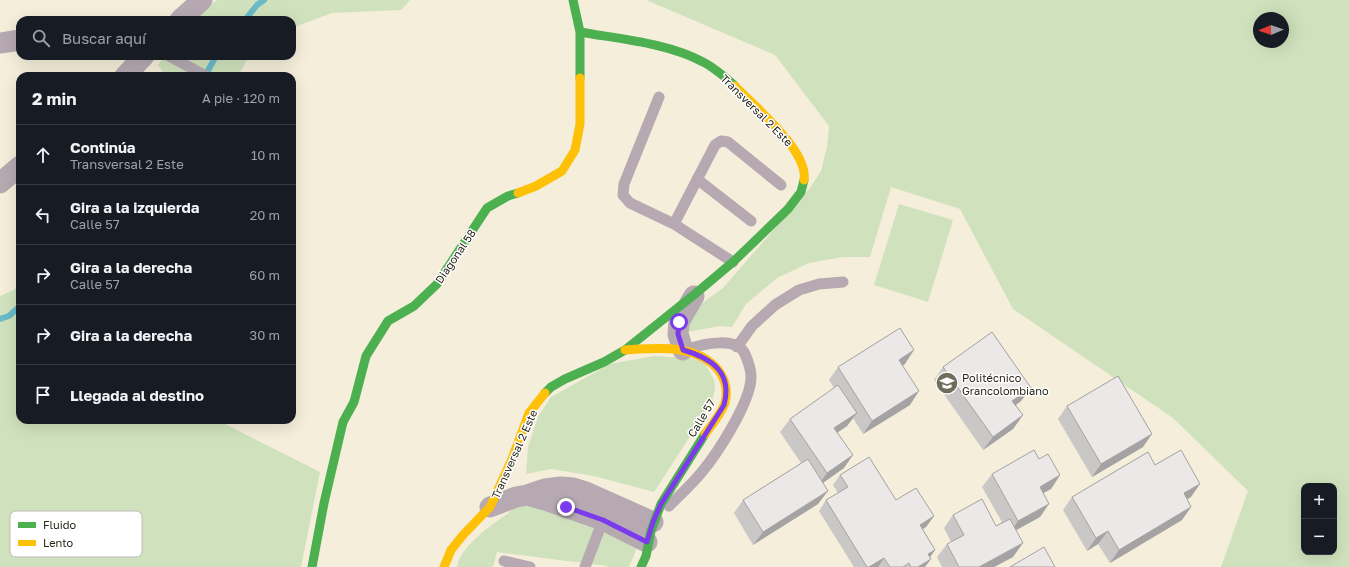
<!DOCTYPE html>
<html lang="es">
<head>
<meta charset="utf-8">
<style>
  :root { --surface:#171b24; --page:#20242c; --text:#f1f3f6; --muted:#9ea1a6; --line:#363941 }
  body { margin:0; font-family:"Golos Text",sans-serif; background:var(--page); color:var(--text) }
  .controls { position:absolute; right:12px; bottom:12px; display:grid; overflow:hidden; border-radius:8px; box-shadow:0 4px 16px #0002 }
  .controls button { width:36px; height:36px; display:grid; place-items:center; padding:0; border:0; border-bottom:1px solid var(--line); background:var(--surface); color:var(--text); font:20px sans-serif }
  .compass { position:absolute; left:1253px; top:12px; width:36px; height:36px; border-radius:50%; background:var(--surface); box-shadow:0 4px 16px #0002; rotate:268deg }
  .stop { position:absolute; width:12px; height:12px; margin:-9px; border:3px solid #7c3aed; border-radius:50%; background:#fff }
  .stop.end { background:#7c3aed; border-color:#fff; box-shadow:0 1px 4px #0008 }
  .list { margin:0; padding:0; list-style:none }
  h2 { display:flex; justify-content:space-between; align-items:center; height:52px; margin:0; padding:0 16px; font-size:17px }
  h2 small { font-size:13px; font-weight:400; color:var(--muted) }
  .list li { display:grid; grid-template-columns:26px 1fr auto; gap:12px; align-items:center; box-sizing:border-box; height:60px; padding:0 16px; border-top:1px solid var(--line) }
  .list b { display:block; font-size:15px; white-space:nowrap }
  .list p { margin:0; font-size:13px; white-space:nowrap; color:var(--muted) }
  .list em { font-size:13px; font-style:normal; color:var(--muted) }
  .icon { flex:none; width:22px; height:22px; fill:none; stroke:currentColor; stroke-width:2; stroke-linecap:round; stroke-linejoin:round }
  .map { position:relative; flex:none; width:1349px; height:567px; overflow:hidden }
  .search { position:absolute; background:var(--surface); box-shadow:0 4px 16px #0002; left:16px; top:16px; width:280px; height:44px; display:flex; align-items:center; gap:10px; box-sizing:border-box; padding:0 14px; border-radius:12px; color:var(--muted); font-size:15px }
  .panel { position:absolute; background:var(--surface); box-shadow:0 4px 16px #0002; left:16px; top:72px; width:280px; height:352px; border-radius:12px }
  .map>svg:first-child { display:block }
</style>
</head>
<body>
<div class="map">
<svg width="1349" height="567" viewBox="0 0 1349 567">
  <rect width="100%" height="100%" fill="#f4eeda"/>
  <path fill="#d0e2bd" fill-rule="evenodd" d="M 217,0 L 410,0 L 401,10 L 332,13 L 292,28 L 292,20 L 195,20 L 208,6 Z
    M 646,0 L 1349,0 L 1349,567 L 1221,567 L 1248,491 L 1173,418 L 1013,309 L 960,209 L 891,187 L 870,257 L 843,257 L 809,263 L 777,278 L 746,304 L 732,327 L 720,326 L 687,332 L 688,318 L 698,306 L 722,289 L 810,188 L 821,171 L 827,147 L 829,126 L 775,55 ZM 1259,18 L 1283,18 L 1283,42 L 1259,42 ZM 1304,486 L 1334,486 L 1334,552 L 1304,552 Z
    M 165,56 L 249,56 L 238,76 L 166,76 L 158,65 Z
    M 899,204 L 953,220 L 928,302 L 874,285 Z
    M 20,283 L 20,420 L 217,420 L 320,472 L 301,567 L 0,567 L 0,296 L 14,290 Z
    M 654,356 L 702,359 C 714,380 719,381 711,404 L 654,492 L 594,476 L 551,469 L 526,474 L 528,447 L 538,417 L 551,397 L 610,364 Z
    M 538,502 L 639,543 L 629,567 L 607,567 L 607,566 L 497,552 L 493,567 L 457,567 C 460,547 491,525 507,514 C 511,511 515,506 520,505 C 525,503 532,503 538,502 Z"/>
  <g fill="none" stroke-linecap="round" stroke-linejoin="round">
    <path stroke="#6abac8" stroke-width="6" d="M 245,20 L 257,5 L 264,0
      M 205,76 L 216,56
      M 0,319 L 9,316 L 20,306"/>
    <path stroke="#b6a9b2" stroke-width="11" d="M 169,56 L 206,76
      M 659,97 L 624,184 L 623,195 L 630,203 L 674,224
      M 697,179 L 751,221
      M 733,262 L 674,224 L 715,145 L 721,141 L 728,142 L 781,185
      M 737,347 L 752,326 L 775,305 L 799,290 L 819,284 L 843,282
      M 669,506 C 680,495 691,485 701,473 C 717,454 751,402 751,377 C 751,369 748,361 745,354 C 737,336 703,344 688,349
      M 504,561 L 530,567
      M 585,567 L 603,520"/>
    <path stroke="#b6a9b2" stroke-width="21" d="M 180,20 L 202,0
      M 0,43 L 20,40
      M 125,76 L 144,56
      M 0,183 L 20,166
      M 683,350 L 678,334 L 679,322 L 694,296
      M 527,495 L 548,501 L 603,520 L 647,542
      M 490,507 L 516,497 L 527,495 L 545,489 L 561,487 L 573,488 L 586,492 L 653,522"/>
    <path stroke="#4caf50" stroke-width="9" d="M 573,0 L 580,32 L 580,78
      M 580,32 C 619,39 668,43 703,62 C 715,68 725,77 735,86
      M 545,393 L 551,387 L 565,379 L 604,362 L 625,350 L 695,294 L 733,262 L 788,209 L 801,192 L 804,180
      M 312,567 L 324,503 L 343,422 L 354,402 L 366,356 L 388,321 L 414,306 L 437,284 L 487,208 L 508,196 L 518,193
      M 641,567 L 646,556 L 651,531 L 661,504 L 705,434"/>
    <path stroke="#ffc107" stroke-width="9" d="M 735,86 C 754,106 809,151 804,180
      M 518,193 L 536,186 L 562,171 L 575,150 L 580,124 L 580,78
      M 625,350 C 657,348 697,343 719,371 C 726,381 728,391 725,403 C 721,414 712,425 705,434
      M 444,567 L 451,550 L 463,535 L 490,507 L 512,459 L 529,413 L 545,393"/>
  </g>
  <path fill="#cac8c7" d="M 905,364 L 902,365 L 910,405 L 863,434 L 853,418 L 847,426 L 838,432 L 844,468 L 823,483 L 818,504 L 753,545 L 734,513 L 743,500 L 801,463 L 780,432 L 790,419 L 834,388 L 829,380 L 838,367 Z
    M 943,367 L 1031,388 L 1021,401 L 1016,405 L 1023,415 L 1013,429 L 983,450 L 934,380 Z
    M 1067,406 L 1143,447 L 1092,477 L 1058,419 Z
    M 1039,459 L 1060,475 L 1051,489 L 1043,493 L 1040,517 L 1016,530 L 1013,557 L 994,567 L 942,567 L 937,557 L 947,544 L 951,542 L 944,528 L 953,515 L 996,526 L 1002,522 L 982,487 L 992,474 Z
    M 840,475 L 896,500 L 934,516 L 926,527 L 923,529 L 935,550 L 930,557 L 925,567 L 854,567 L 819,511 L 826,500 L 838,493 L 833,485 Z
    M 1072,497 L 1191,497 L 1187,499 L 1191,507 L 1182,520 L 1110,563 L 1098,544 L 1087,551 L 1063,510 Z"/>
  <path fill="#a4a2a2" d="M 914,350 L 905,364 L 890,374 L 899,360 Z
    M 1031,388 L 1021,401 L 1003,414 L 1012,401 Z
    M 919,391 L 910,405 L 863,434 L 872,421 Z
    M 857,413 L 847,426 L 825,441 L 834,428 Z
    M 1023,415 L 1013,429 L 983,450 L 993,437 Z
    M 1152,434 L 1143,447 L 1092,477 L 1101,464 Z
    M 853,455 L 844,468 L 817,487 L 827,473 Z
    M 1060,475 L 1051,489 L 1030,500 L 1040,487 Z
    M 1200,484 L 1191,497 L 1175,507 L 1184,493 Z
    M 828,491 L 818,504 L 753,545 L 763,532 Z
    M 1049,504 L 1040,517 L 1009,534 L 1018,521 Z
    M 1191,507 L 1182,520 L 1110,563 L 1119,550 Z
    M 934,516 L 926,527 L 913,535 L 920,525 Z
    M 1108,531 L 1098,544 L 1087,551 L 1096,538 Z
    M 1023,543 L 1013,557 L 994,567 L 979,567 Z
    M 935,550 L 928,560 L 928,554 Z
    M 884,558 L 878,567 L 869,567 Z
    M 931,559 L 925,567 L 918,567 Z"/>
  <path fill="#ebe8e7" stroke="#a4a2a2" d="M 900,328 L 914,350 L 899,360 L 919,391 L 872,421 L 838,367 Z
    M 992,332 L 1031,388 L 1012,401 L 1023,415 L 993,437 L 943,367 Z
    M 1118,376 L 1152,434 L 1101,464 L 1067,406 Z
    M 838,385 L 857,413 L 834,428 L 853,455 L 827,473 L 790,419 Z
    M 1034,450 L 1039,459 L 1048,454 L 1060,475 L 1040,487 L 1049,504 L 1018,521 L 992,474 Z
    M 1181,450 L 1200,484 L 1184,493 L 1191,507 L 1119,550 L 1108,531 L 1096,538 L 1072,497 L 1148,452 L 1155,465 Z
    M 869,457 L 896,500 L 916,488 L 934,516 L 920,525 L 935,550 L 928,554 L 931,559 L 918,567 L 911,567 L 909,563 L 903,567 L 890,567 L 884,558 L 869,567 L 867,567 L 826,500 L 848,487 L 840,475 Z
    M 808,459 L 828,491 L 763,532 L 743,500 Z
    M 982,499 L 996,526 L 1010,519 L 1023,543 L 979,567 L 959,567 L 947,544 L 964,535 L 953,515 Z
    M 1044,547 L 1055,567 L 1010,567 Z"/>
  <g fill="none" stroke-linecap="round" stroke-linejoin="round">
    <path stroke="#7c3aed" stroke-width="5" d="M 566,507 L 603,520 L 647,542 L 653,522 L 661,504 L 724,405 C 733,372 711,358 683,350 L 678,334 L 679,322"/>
  </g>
  <defs>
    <g id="university-disc" transform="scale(1.15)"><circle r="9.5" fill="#706c5c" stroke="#fff"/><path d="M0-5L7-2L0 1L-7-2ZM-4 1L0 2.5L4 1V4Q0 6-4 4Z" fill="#fff"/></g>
  </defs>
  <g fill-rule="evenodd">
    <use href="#university-disc" x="947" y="383"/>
  </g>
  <g text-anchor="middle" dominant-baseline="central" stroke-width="3" stroke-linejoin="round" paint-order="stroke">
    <g font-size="11" fill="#292618" stroke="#fff">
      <text transform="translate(757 110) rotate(45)">Transversal 2 Este</text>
      <text transform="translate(455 256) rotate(-56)">Diagonal 58</text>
      <text transform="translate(701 418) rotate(-59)">Calle 57</text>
      <text transform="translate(514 454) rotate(-66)">Transversal 2 Este</text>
    </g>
    <g font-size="11" fill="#292618" stroke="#fff" text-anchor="start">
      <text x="962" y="377">Politécnico<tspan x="962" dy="13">Grancolombiano</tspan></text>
    </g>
  </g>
  <rect x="10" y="511" width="132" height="46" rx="6" fill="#fff" stroke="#bfbeba" stroke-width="1"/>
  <rect x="18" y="522" width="18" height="6" fill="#4caf50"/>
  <rect x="18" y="540" width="18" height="6" fill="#ffc107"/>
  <g font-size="11" fill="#292618">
    <text x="43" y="529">Fluido</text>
    <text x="43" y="547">Lento</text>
  </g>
</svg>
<div class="controls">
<button>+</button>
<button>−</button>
</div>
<svg class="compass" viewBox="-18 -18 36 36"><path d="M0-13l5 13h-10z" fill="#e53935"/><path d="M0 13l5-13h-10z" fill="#9ea1a6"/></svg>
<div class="stop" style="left:679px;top:322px"></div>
<div class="stop end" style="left:566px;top:507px"></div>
<div class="search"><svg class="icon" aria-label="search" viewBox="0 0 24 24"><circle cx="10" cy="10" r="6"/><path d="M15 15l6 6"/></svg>Buscar aquí</div>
<section class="panel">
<h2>2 min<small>A pie · 120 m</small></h2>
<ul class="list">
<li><svg class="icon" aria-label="ahead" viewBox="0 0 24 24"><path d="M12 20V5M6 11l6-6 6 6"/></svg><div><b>Continúa</b><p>Transversal 2 Este</p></div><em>10 m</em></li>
<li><svg class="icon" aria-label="left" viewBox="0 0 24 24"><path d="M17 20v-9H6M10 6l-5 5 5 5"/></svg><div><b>Gira a la izquierda</b><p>Calle 57</p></div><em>20 m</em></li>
<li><svg class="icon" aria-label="right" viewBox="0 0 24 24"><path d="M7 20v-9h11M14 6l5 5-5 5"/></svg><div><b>Gira a la derecha</b><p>Calle 57</p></div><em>60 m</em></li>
<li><svg class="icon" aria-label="right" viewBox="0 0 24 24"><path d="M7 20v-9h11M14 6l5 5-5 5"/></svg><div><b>Gira a la derecha</b></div><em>30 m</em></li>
<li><svg class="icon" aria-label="arrive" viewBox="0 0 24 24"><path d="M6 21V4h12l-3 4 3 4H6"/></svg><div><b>Llegada al destino</b></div></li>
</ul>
</section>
</div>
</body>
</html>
